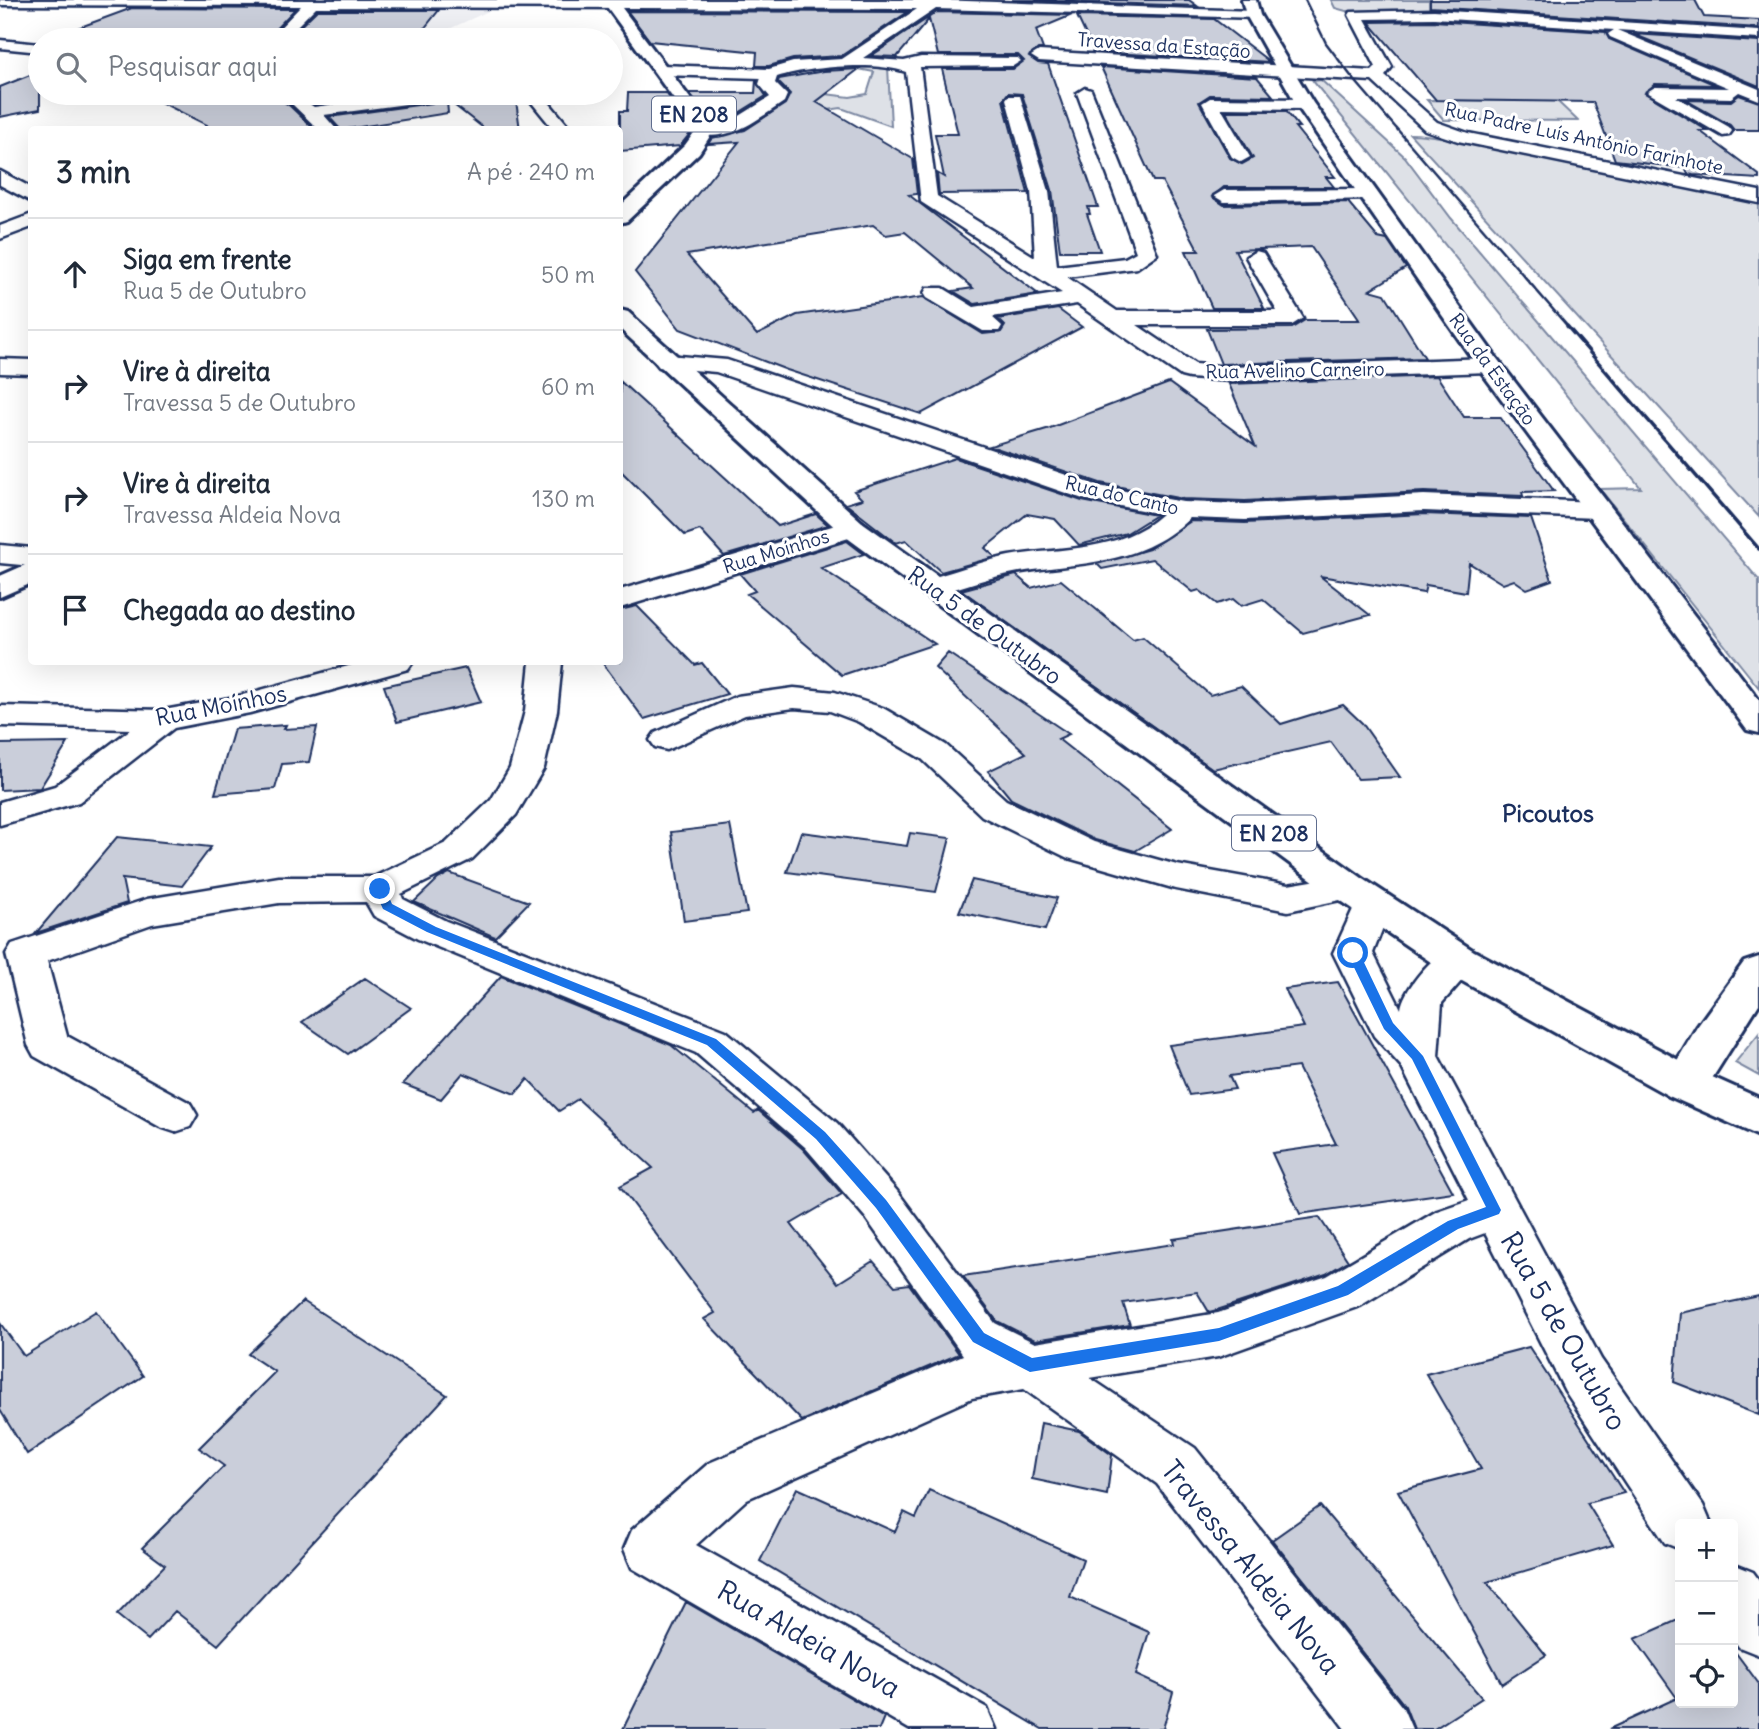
<!DOCTYPE html>
<html lang="pt">
<head>
<meta charset="utf-8">
<style>
  :root { --surface:#fff; --page:#f2f2f3; --text:#1f2937; --muted:#747a83; --line:#e0e1e3 }
  body { margin:0; font-family:Delius,sans-serif; background:var(--page); color:var(--text) }
  .controls { position:absolute; right:21px; bottom:21px; display:grid; overflow:hidden; border-radius:7px; box-shadow:0 7px 28px #0002 }
  .controls button { width:63px; height:63px; display:grid; place-items:center; padding:0; border:0; border-bottom:2px solid var(--line); background:var(--surface); color:var(--text); font:35px sans-serif }
  .stop { position:absolute; width:21px; height:21px; margin:-16px; border:5px solid #1a73e8; border-radius:50%; background:#fff }
  .stop.end { background:#1a73e8; border-color:#fff; box-shadow:0 2px 7px #0008 }
  .list { margin:0; padding:0; list-style:none }
  h2 { display:flex; justify-content:space-between; align-items:center; height:91px; margin:0; padding:0 28px; font-size:30px }
  h2 small { font-size:23px; font-weight:400; color:var(--muted) }
  .list li { display:grid; grid-template-columns:46px 1fr auto; gap:21px; align-items:center; box-sizing:border-box; height:112px; padding:0 28px; border-top:2px solid var(--line) }
  .list b { display:block; font-size:26px; white-space:nowrap }
  .list p { margin:0; font-size:23px; white-space:nowrap; color:var(--muted) }
  .list em { font-size:23px; font-style:normal; color:var(--muted) }
  .icon { flex:none; width:38px; height:38px; fill:none; stroke:currentColor; stroke-width:2; stroke-linecap:round; stroke-linejoin:round }
  .map { position:relative; flex:none; width:1759px; height:1729px; overflow:hidden }
  .search { position:absolute; background:var(--surface); box-shadow:0 7px 28px #0002; left:28px; top:28px; width:595px; height:77px; display:flex; align-items:center; gap:18px; box-sizing:border-box; padding:0 24px; border-radius:38px; color:var(--muted); font-size:26px }
  .panel { position:absolute; background:var(--surface); box-shadow:0 7px 28px #0002; left:28px; top:126px; width:595px; height:539px; border-radius:7px }
  .map>svg:first-child { display:block }
</style>
</head>
<body>
<div class="map">
<svg width="1759" height="1729" viewBox="0 0 1759 1729">
  <rect width="100%" height="100%" fill="#fff"/>
  <filter id="ink" filterUnits="userSpaceOnUse"><feTurbulence type="fractalNoise" baseFrequency=".0143" numOctaves="2"/><feDisplacementMap in="SourceGraphic" scale="14" xChannelSelector="R" yChannelSelector="G"/><feConvolveMatrix kernelMatrix="1 2 1 2 8 2 1 2 1" color-interpolation-filters="sRGB"/></filter>
  <g filter="url(#ink)">
    <path fill="#eff0f4" d="M 371,4 L 502,5 L 425,40 L 279,40 L 298,20 L 355,20 Z"/>
    <path fill="#dee1e7" stroke="#7c88a2" stroke-width="2" d="M 1331,0 L 1429,0 L 1429,11 L 1346,11 L 1335,8 Z
      M 848,67 L 888,67 L 891,126 L 841,108 L 821,111 L 790,98 L 784,89 L 850,97 L 867,94 L 874,72 Z
      M 1321,80 L 1405,157 L 1451,218 L 1759,580 L 1759,688 L 1600,489 L 1641,488 L 1313,81 Z
      M 1427,100 L 1557,101 L 1578,121 L 1444,120 Z
      M 1410,134 C 1435,134 1458,142 1484,144 L 1759,200 L 1759,517 Z
      M 1759,1033 L 1759,1076 L 1735,1063 Z"/>
    <path fill="#caceda" stroke="#1b2f5e" stroke-width="2" d="M 1012,0 L 1189,0 L 1197,6 Z
      M 1430,0 L 1695,0 L 1704,17 L 1759,20 L 1759,28 L 1430,7 Z
      M 132,8 L 295,9 L 265,40 L 56,40 L 56,36 Z
      M 317,10 L 439,10 L 415,40 L 286,40 Z
      M 628,12 L 628,11 L 908,12 L 841,56 L 793,59 L 769,66 L 756,66 L 757,52 L 650,41 Z
      M 937,12 L 1072,15 L 1036,30 L 1043,49 L 1038,49 L 1029,57 L 1038,63 L 1048,64 L 1098,207 L 1088,207 L 1090,214 L 1087,214 L 1100,251 L 1060,251 L 1052,190 L 1022,94 L 1008,93 L 1003,100 L 1028,193 L 939,194 L 937,173 L 944,177 L 935,134 L 958,134 L 942,69 L 1013,69 L 1024,61 L 1018,55 L 938,55 L 929,19 L 897,57 L 871,56 Z
      M 1077,16 L 1214,19 L 1270,62 L 1094,52 Z
      M 1434,21 L 1606,32 L 1609,39 L 1716,85 L 1655,84 L 1645,93 L 1708,131 L 1700,131 L 1759,175 L 1759,179 L 1693,175 L 1688,174 L 1685,168 L 1615,160 L 1593,102 L 1436,100 L 1369,22 Z
      M 1633,34 L 1759,42 L 1759,86 Z
      M 1101,67 L 1257,77 L 1273,96 L 1210,95 L 1199,102 L 1230,158 L 1242,164 L 1253,158 L 1226,111 L 1286,111 L 1299,127 L 1295,127 L 1335,177 L 1326,177 L 1334,187 L 1224,187 L 1212,197 L 1224,205 L 1348,202 L 1378,238 L 1387,240 L 1406,268 L 1370,290 L 1385,294 L 1425,358 L 1221,364 L 1207,329 L 1292,328 L 1305,320 L 1360,320 L 1311,247 L 1235,250 L 1264,308 L 1212,308 L 1186,251 L 1199,251 L 1162,181 L 1153,181 Z
      M 859,69 L 816,102 L 913,159 L 917,194 L 909,195 L 1038,294 L 975,304 L 953,291 L 973,288 L 905,232 L 886,235 L 873,225 L 687,255 L 757,335 L 797,315 L 923,297 L 983,334 L 1001,332 L 1005,326 L 998,319 L 1058,309 L 1082,327 L 921,414 L 787,370 L 680,329 L 635,272 L 739,142 L 708,144 L 712,138 L 745,130 L 785,104 L 790,94 L 778,82 L 779,79 L 824,71 Z
      M 40,71 L 40,109 L 0,117 L 0,87 Z
      M 756,80 L 766,96 L 729,119 L 711,122 L 689,93 L 755,93 Z
      M 172,93 L 270,93 L 290,106 L 315,130 L 210,130 L 207,125 L 150,97 Z
      M 297,93 L 399,93 L 315,104 Z
      M 461,93 L 515,93 L 520,130 L 486,130 L 449,101 Z
      M 628,93 L 666,93 L 693,130 L 680,146 L 620,151 L 620,111 L 627,111 Z
      M 1739,95 L 1759,102 L 1759,130 L 1734,130 L 1730,125 L 1686,100 L 1731,101 Z
      M 447,101 L 448,113 L 341,130 L 329,117 Z
      M 1437,376 L 1464,417 L 1500,417 L 1554,491 L 1522,492 L 1523,496 L 1424,492 L 1245,501 L 1183,499 L 1100,483 L 990,446 L 1050,428 L 1169,383 L 1255,446 L 1229,384 Z
      M 620,381 L 778,526 L 816,514 L 828,525 L 724,556 L 700,530 L 685,535 L 620,470 Z
      M 955,458 L 1082,501 L 1156,515 L 1127,533 L 1079,545 L 1055,519 L 1027,514 L 985,548 L 995,557 L 941,572 L 906,540 L 896,543 L 846,504 L 862,499 L 854,491 Z
      M 1424,514 L 1531,518 L 1552,580 L 1527,589 L 1514,580 L 1503,584 L 1469,563 L 1466,592 L 1426,585 L 1424,593 L 1320,576 L 1370,615 L 1303,633 L 1263,599 L 1241,606 L 1233,599 L 1217,604 L 1199,590 L 1193,592 L 1152,559 L 1102,569 L 1097,564 L 1149,549 L 1191,521 L 1245,523 Z
      M 847,541 L 864,554 L 821,568 L 935,644 L 842,675 L 747,594 L 755,591 L 740,574 Z
      M 1016,575 L 1031,588 L 1061,580 L 1133,640 L 1143,637 L 1210,695 L 1241,686 L 1281,724 L 1343,705 L 1362,723 L 1400,777 L 1358,779 L 1331,742 L 1213,769 L 961,590 Z
      M 637,606 L 695,665 L 702,663 L 727,694 L 644,719 L 602,662 L 620,662 L 620,610 Z
      M 948,653 L 1069,734 L 1058,739 L 1172,829 L 1135,851 L 1095,840 L 1011,799 L 988,771 L 1026,753 L 935,668 Z
      M 466,668 L 481,702 L 397,722 L 384,686 Z
      M 286,725 L 284,729 L 317,727 L 309,762 L 282,764 L 275,789 L 215,794 L 234,729 Z
      M 68,743 L 40,788 L 0,790 L 0,744 Z
      M 730,825 L 747,913 L 684,921 L 671,832 Z
      M 801,832 L 907,846 L 910,833 L 950,838 L 936,892 L 787,872 Z
      M 117,837 L 211,847 L 182,886 L 122,879 L 127,903 L 36,933 Z
      M 449,873 L 529,902 L 495,937 L 414,902 L 438,879 Z
      M 972,880 L 1057,898 L 1045,930 L 959,912 Z
      M 501,976 L 671,1045 L 754,1113 L 758,1110 L 803,1149 L 842,1194 L 791,1224 L 838,1283 L 873,1261 L 895,1286 L 909,1284 L 959,1354 L 802,1421 L 704,1319 L 715,1313 L 620,1186 L 653,1168 L 578,1099 L 559,1111 L 528,1079 L 515,1094 L 463,1073 L 441,1099 L 403,1084 Z
      M 365,978 L 411,1008 L 348,1054 L 302,1022 Z
      M 1338,982 L 1453,1192 L 1300,1214 L 1272,1153 L 1336,1144 L 1298,1067 L 1229,1076 L 1235,1089 L 1189,1095 L 1169,1045 L 1304,1027 L 1285,989 Z
      M 1319,1217 L 1348,1261 L 1326,1274 L 1217,1310 L 1209,1312 L 1197,1292 L 1123,1303 L 1130,1325 L 1035,1340 L 997,1321 L 963,1276 L 1174,1244 L 1173,1239 Z
      M 1759,1296 L 1759,1415 L 1674,1382 L 1680,1313 Z
      M 303,1301 L 447,1395 L 218,1645 L 175,1611 L 148,1640 L 117,1615 L 165,1565 L 142,1548 L 224,1466 L 199,1448 L 275,1372 L 248,1354 Z
      M 96,1311 L 143,1376 L 27,1454 L 0,1410 L 0,1323 L 24,1356 Z
      M 1529,1347 L 1624,1493 L 1587,1503 L 1613,1545 L 1487,1582 L 1546,1655 L 1502,1684 L 1398,1491 L 1481,1469 L 1426,1374 Z
      M 1041,1423 L 1079,1431 L 1112,1455 L 1107,1495 L 1032,1479 Z
      M 797,1488 L 895,1532 L 904,1512 L 916,1518 L 929,1490 L 1083,1559 L 1070,1597 L 1149,1632 L 1136,1675 L 1173,1692 L 1163,1729 L 1042,1729 L 760,1561 Z
      M 1320,1506 L 1482,1698 L 1434,1729 L 1414,1729 L 1405,1706 L 1272,1540 Z
      M 686,1602 L 884,1717 L 879,1729 L 623,1729 Z
      M 1680,1619 L 1680,1703 L 1733,1703 L 1733,1649 L 1759,1684 L 1759,1729 L 1609,1729 L 1677,1698 L 1635,1639 Z"/>
    <g fill="none" stroke-linecap="round" stroke-linejoin="round">
      <g stroke="#1b2f5e" stroke-width="5">
        <path id="street" d="M 0,0 L 936,0 L 1253,11 L 1258,12 L 1258,18 L 936,9 L 863,58 L 904,61 L 921,57 L 1018,58 L 1021,61 L 1013,66 L 920,67 L 937,196 L 1035,257 L 1031,191 L 1006,99 L 1008,96 L 1020,96 L 1049,191 L 1057,266 L 1125,258 L 1136,252 L 1077,93 L 1085,88 L 1091,90 L 1157,254 L 1137,268 L 1067,277 L 1117,311 L 1277,311 L 1246,257 L 1256,251 L 1263,253 L 1303,318 L 1292,325 L 1137,325 L 1195,364 L 1231,367 L 1489,358 L 1497,360 L 1501,365 L 1497,370 L 1489,372 L 1231,381 L 1189,378 L 1181,376 L 1077,304 L 992,317 L 1002,326 L 999,331 L 983,331 L 927,298 L 924,293 L 927,288 L 943,288 L 974,307 L 1062,293 L 921,202 L 906,72 C 874,61 810,67 777,77 L 775,83 L 787,95 L 784,102 C 758,119 731,142 699,134 L 696,130 L 699,126 L 730,122 L 770,97 L 759,84 L 761,78 L 661,75 L 653,70 L 661,65 L 769,69 L 793,62 L 842,59 L 917,9 L 316,7 L 283,40 L 268,40 L 301,6 L 0,5 Z
          M 1434,10 L 1759,31 L 1759,39 L 1617,30 L 1759,89 L 1759,100 L 1739,92 L 1731,98 L 1676,97 L 1729,127 L 1732,131 L 1729,135 L 1723,136 L 1647,92 L 1655,87 L 1729,88 L 1610,37 L 1608,34 L 1614,30 L 1434,18 L 1365,19 L 1392,67 L 1385,76 L 1437,122 L 1468,133 L 1759,191 L 1759,203 L 1458,141 L 1425,130 L 1372,81 L 1039,61 L 1031,56 L 1039,51 L 1372,71 L 1376,67 L 1349,15 L 1351,12 Z
          M 0,40 L 40,44 L 40,52 L 0,48 Z
          M 272,93 L 293,93 L 314,107 L 417,93 L 459,93 L 451,98 L 324,115 L 337,130 L 319,130 L 292,104 Z
          M 524,93 L 541,93 L 572,130 L 554,130 Z
          M 1210,98 L 1305,99 L 1313,104 L 1305,109 L 1221,108 L 1250,157 L 1241,162 L 1232,157 L 1202,103 Z
          M 0,171 L 32,188 L 32,202 L 0,185 Z
          M 1369,189 L 1376,191 L 1378,195 L 1376,199 L 1224,202 L 1214,196 L 1224,190 Z
          M 32,214 L 32,227 L 0,239 L 0,226 Z
          M 667,355 L 727,360 L 1099,486 L 1183,502 L 1245,504 L 1424,495 L 1596,502 L 1606,504 L 1610,510 L 1606,516 L 1596,518 L 1424,511 L 1245,520 L 1190,518 C 1135,569 1077,561 1009,574 C 982,579 957,589 931,596 L 921,593 L 916,587 L 921,581 C 950,573 979,562 1009,556 C 1063,547 1119,553 1162,514 L 1083,499 L 716,372 L 659,367 L 655,362 L 659,357 Z
          M 0,359 L 32,360 L 32,374 L 0,373 Z
          M 852,520 L 862,522 L 866,528 L 862,534 L 620,608 L 620,590 Z
          M 0,545 L 32,548 L 32,566 L 0,563 Z
          M 363,662 L 413,662 L 408,669 L 250,713 L 174,728 L 79,802 L 0,825 L 0,802 L 55,786 L 131,729 L 0,726 L 0,706 L 164,710 L 235,697 Z
          M 530,662 L 562,662 L 557,711 L 544,768 L 516,815 L 472,859 L 401,894 L 403,899 L 446,921 L 726,1031 L 837,1123 L 897,1191 L 995,1323 L 1035,1343 L 1218,1313 L 1327,1276 L 1437,1211 L 1469,1200 L 1401,1066 L 1374,1036 L 1333,953 L 1359,896 L 1288,911 L 1176,889 L 1068,858 L 982,816 L 922,759 L 859,722 L 830,711 L 794,708 L 745,715 L 667,750 L 655,747 L 650,740 L 655,733 L 737,696 L 794,688 L 835,692 L 883,708 L 946,745 L 1006,800 L 1094,842 L 1177,865 L 1288,885 L 1348,875 L 1361,878 L 1367,887 L 1362,894 L 1373,891 L 1386,895 L 1392,904 L 1373,953 L 1401,1009 C 1403,991 1428,961 1445,951 C 1454,946 1463,949 1473,951 L 1479,961 L 1442,1003 L 1438,1056 L 1601,1359 L 1703,1505 L 1711,1524 L 1680,1524 L 1680,1549 L 1665,1543 L 1565,1391 L 1485,1233 L 1469,1239 L 1360,1306 L 1218,1357 L 1090,1378 L 1195,1448 L 1403,1708 L 1412,1729 L 1345,1729 L 1157,1484 L 1024,1389 L 972,1398 L 747,1499 L 696,1545 L 987,1708 L 996,1729 L 909,1729 L 632,1568 L 624,1549 L 632,1530 L 709,1463 L 963,1355 L 865,1217 L 805,1147 L 696,1053 L 418,939 L 374,916 L 366,902 L 279,903 L 152,924 L 47,961 L 67,1036 L 190,1103 L 197,1115 L 190,1127 L 175,1132 L 160,1127 L 34,1056 L 28,1045 L 6,954 L 12,944 L 147,899 L 279,877 L 374,877 L 446,843 L 491,800 L 510,768 L 525,711 Z
          M 1733,1564 L 1753,1572 L 1759,1580 L 1759,1655 L 1739,1647 L 1733,1639 Z"/>
      </g>
      <g stroke="#1b2f5e" stroke-width="6">
        <path id="secondary" d="M 1242,0 L 1256,0 L 1260,15 L 1313,103 L 1498,360 L 1759,700 L 1759,733 L 1747,730 L 1480,370 L 1296,104 L 1246,15 Z
          M 32,562 L 32,583 L 0,597 L 0,576 Z
          M 1759,957 L 1759,1004 L 1701,1096 L 1685,1101 L 1669,1096 L 1663,1084 L 1697,1027 L 1744,962 Z"/>
      </g>
      <g stroke="#1b2f5e" stroke-width="6">
        <path id="primary" d="M 602,0 L 616,0 L 714,130 L 699,153 L 627,221 L 620,223 L 620,206 L 685,145 L 696,130 Z
          M 620,310 L 628,312 L 862,522 L 1362,878 L 1474,951 L 1701,1072 L 1759,1098 L 1759,1136 L 1669,1096 L 1444,971 L 1334,896 L 842,534 L 620,329 Z"/>
      </g>
      <use href="#street" fill="#fff" fill-rule="evenodd"/>
      <use href="#secondary" fill="#fff" fill-rule="evenodd"/>
      <use href="#primary" fill="#fff" fill-rule="evenodd"/>
      <path stroke="#1b2f5e" stroke-width="2.5" d="M 1305,0 L 1326,43 L 1351,76 L 1569,328"/>
      <path stroke="#1b2f5e" stroke-width="3.5" d="M 1567,326 L 1759,549"/>
    </g>
  </g>
  <path fill="#1a73e8" d="M 380,885 L 384,886 L 392,904 L 436,927 L 716,1039 L 825,1132 L 886,1200 L 984,1333 L 1032,1358 L 1219,1328 L 1338,1286 L 1448,1221 L 1486,1207 L 1412,1059 L 1384,1029 L 1347,953 L 1349,950 L 1358,950 L 1393,1023 L 1423,1056 L 1501,1210 L 1499,1214 L 1458,1229 L 1348,1295 L 1219,1341 L 1030,1372 L 973,1342 L 876,1208 L 816,1139 L 707,1045 L 427,932 L 383,909 L 374,889 Z"/>
  <g text-anchor="middle" dominant-baseline="central" stroke-width="6" stroke-linejoin="round" paint-order="stroke">
    <g font-size="19" fill="#1b2f5e" stroke="#fff">
      <text transform="translate(1164 45) rotate(4)">Travessa da Estação</text>
      <text transform="translate(1584 138) rotate(12)">Rua Padre Luís António Farinhote</text>
      <text transform="translate(1493 369) rotate(54)">Rua da Estação</text>
      <text transform="translate(1295 370) rotate(-1)">Rua Avelino Carneiro</text>
      <text transform="translate(1122 495) rotate(13)">Rua do Canto</text>
      <text transform="translate(776 551) rotate(-17)">Rua Moínhos</text>
    </g>
    <g fill="#fff" stroke="#5f6d8e" stroke-width="2">
      <rect x="652" y="96.5" width="84" height="35" rx="5"/>
      <rect x="1232" y="815.5" width="84" height="35" rx="5"/>
    </g>
    <g font-size="21" font-weight="bold" fill="#1b2f5e">
      <text x="694" y="114">EN 208</text>
      <text x="1274" y="833">EN 208</text>
    </g>
    <g font-size="23" fill="#1b2f5e" stroke="#fff">
      <text transform="translate(985 625) rotate(36)">Rua 5 de Outubro</text>
      <text transform="translate(221 705) rotate(-11)">Rua Moínhos</text>
    </g>
    <g font-size="24" font-weight="bold" fill="#1b2f5e" stroke="#fff">
      <text x="1548" y="813">Picoutos</text>
    </g>
    <g font-size="28" fill="#1b2f5e" stroke="#fff">
      <text transform="translate(1564 1331) rotate(60)">Rua 5 de Outubro</text>
      <text transform="translate(1251 1567) rotate(51)">Travessa Aldeia Nova</text>
      <text transform="translate(809 1639) rotate(30)">Rua Aldeia Nova</text>
    </g>
  </g>
</svg>
<div class="controls">
<button>+</button>
<button>−</button>
<button><svg class="icon" aria-label="locate" viewBox="0 0 24 24"><circle cx="12" cy="12" r="6"/><path d="M12 2v4M12 18v4M2 12h4M18 12h4"/></svg></button>
</div>
<div class="stop" style="left:1353px;top:953px"></div>
<div class="stop end" style="left:380px;top:889px"></div>
<div class="search"><svg class="icon" aria-label="search" viewBox="0 0 24 24"><circle cx="10" cy="10" r="6"/><path d="M15 15l6 6"/></svg>Pesquisar aqui</div>
<section class="panel">
<h2>3 min<small>A pé · 240 m</small></h2>
<ul class="list">
<li><svg class="icon" aria-label="ahead" viewBox="0 0 24 24"><path d="M12 20V5M6 11l6-6 6 6"/></svg><div><b>Siga em frente</b><p>Rua 5 de Outubro</p></div><em>50 m</em></li>
<li><svg class="icon" aria-label="right" viewBox="0 0 24 24"><path d="M7 20v-9h11M14 6l5 5-5 5"/></svg><div><b>Vire à direita</b><p>Travessa 5 de Outubro</p></div><em>60 m</em></li>
<li><svg class="icon" aria-label="right" viewBox="0 0 24 24"><path d="M7 20v-9h11M14 6l5 5-5 5"/></svg><div><b>Vire à direita</b><p>Travessa Aldeia Nova</p></div><em>130 m</em></li>
<li><svg class="icon" aria-label="arrive" viewBox="0 0 24 24"><path d="M6 21V4h12l-3 4 3 4H6"/></svg><div><b>Chegada ao destino</b></div></li>
</ul>
</section>
</div>
</body>
</html>
